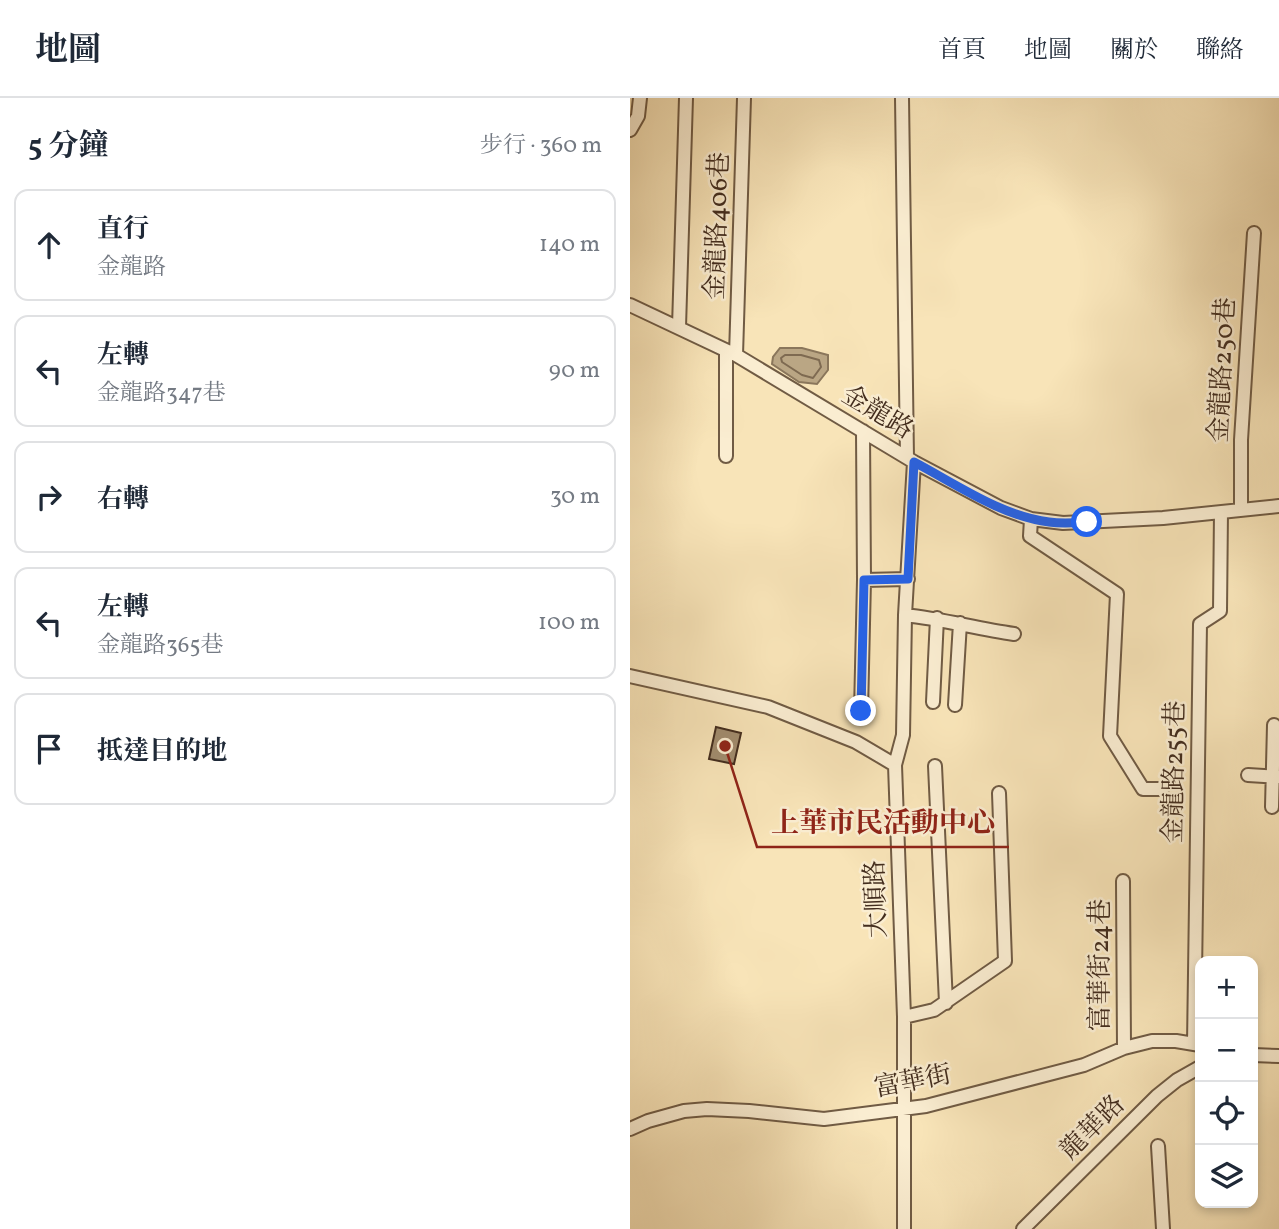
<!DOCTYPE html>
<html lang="zh-TW">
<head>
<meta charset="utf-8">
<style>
  :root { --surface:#fff; --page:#f2f2f3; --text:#1f2937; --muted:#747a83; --line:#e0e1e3 }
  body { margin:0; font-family:Vollkorn,"Noto Serif TC",serif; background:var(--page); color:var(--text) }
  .controls { position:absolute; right:21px; bottom:21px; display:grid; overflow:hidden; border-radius:14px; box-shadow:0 4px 10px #0003 }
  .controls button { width:63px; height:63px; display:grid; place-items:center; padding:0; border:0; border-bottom:2px solid var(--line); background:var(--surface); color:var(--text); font:35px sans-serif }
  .stop { position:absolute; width:21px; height:21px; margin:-16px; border:5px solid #2563eb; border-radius:50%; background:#fff }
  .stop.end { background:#2563eb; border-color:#fff; box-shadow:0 2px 7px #0008 }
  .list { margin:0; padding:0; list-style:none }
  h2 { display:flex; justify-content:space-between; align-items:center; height:91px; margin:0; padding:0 28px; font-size:30px }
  h2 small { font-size:23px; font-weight:400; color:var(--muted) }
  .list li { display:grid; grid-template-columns:46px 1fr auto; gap:21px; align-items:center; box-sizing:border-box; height:112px; margin:0 14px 14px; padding:0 14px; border:2px solid var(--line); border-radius:14px }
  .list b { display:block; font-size:26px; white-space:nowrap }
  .list p { margin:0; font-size:23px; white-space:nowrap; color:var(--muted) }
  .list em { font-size:23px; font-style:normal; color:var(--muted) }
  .icon { flex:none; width:38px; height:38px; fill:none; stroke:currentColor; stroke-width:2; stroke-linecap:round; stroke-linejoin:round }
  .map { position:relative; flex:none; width:649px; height:1131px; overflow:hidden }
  header { display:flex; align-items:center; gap:42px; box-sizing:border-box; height:98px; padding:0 35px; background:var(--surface); border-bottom:2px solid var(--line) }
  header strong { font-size:33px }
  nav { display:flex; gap:38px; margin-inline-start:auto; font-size:24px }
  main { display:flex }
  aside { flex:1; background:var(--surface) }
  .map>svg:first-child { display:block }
</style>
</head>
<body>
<header>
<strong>地圖</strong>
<nav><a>首頁</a><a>地圖</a><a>關於</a><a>聯絡</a></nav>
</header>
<main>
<aside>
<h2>5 分鐘<small>步行 · 360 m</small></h2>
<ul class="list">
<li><svg class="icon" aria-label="ahead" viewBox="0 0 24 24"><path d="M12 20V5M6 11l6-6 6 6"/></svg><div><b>直行</b><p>金龍路</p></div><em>140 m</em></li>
<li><svg class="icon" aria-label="left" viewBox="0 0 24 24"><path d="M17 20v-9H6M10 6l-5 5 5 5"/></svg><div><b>左轉</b><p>金龍路347巷</p></div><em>90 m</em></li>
<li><svg class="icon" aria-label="right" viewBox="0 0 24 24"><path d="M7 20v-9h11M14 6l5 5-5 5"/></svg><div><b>右轉</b></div><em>30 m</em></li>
<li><svg class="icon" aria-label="left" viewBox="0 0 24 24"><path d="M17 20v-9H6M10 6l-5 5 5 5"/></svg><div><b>左轉</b><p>金龍路365巷</p></div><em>100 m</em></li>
<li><svg class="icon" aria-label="arrive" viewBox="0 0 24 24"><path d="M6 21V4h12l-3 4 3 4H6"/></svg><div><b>抵達目的地</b></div></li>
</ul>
</aside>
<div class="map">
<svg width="649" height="1131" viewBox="0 0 649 1131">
  <rect width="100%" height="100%" fill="#f8e4b8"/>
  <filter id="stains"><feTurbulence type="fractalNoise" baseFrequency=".00286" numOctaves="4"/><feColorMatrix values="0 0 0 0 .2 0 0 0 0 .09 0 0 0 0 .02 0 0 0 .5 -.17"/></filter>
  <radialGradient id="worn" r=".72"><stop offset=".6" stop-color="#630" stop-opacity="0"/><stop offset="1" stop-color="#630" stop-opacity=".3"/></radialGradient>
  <path fill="#baa684" stroke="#8a765b" stroke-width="2" d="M 150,250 L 172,250 L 198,257 L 198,272 L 187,286 L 169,284 L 142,266 L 143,259 Z"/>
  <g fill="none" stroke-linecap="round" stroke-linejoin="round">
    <path stroke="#7e6a51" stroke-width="2" d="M 155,257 L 171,257 L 189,262 L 191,269 L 183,280 L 172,277 L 152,264 L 151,260 Z"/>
  </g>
  <path fill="#a18c6e" stroke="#432d1e" stroke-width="2" d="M 86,629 L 111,635 L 104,666 L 79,661 Z"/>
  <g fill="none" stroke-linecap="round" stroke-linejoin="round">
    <g stroke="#705b44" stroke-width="16">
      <path id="minor" d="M 272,0 L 277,359
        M 0,32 L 8,18 L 10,0
        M 0,207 L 106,257 L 284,364 L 371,410 L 401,421 L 433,425 L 533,420 L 649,408
        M 49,229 L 56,0
        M 106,257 L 114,0
        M 96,358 L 96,253
        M 611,412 L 611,342 L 624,135
        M 401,421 L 400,438 L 487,496 L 480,638 L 513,691 L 532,691
        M 234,482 L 278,481
        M 275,517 C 313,521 347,531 384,536
        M 0,578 L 138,609 L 226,644 L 265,667 L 274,919 L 274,1131
        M 303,604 L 307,520
        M 325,607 L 330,525
        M 231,613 L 234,482 L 233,333
        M 265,667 L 273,637 L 275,517 L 284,364
        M 305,668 L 316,905
        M 618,677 L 649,679
        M 642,709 L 644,627
        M 493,783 L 494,950
        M 274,919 L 304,912 L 375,863 L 369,695
        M 564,946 L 570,526 L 590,513 L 591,414
        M 623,957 L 649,958
        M 0,1031 L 18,1023 L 54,1013 L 77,1011 L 119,1013 L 194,1021 L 296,1008 L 454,967 L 494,950 L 522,943 L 546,943 L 570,947
        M 528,1048 L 533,1131
        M 393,1131 L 527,998 L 547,982 L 570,969"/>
    </g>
    <use href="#minor" stroke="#faedd1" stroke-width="12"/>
  </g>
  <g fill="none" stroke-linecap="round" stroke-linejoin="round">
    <path stroke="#2563eb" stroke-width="9" d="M 231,613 L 234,482 L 278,481 L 284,364 C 326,386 371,418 419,424 C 432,426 445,425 457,424"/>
  </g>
  <g text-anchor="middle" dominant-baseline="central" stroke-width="5" stroke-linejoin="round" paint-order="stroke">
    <g font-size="26" fill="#432d1e" stroke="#faedd1">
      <text transform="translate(88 128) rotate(-88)">金龍路406巷</text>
      <text transform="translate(593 272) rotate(-87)">金龍路250巷</text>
      <text transform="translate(247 315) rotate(31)">金龍路</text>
      <text transform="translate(545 674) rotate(-89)">金龍路255巷</text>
      <text transform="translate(247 801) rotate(-92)">大順路</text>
      <text transform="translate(471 867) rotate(-90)">富華街24巷</text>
      <text transform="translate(283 984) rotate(-11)">富華街</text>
      <text transform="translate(463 1030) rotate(-45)">龍華路</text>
    </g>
  </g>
  <path fill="none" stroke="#8f2418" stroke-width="2.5" d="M95 648L127 749H379"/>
  <circle fill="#8f2418" stroke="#faedd1" stroke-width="2.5" cx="95" cy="648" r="7"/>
  <g font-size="28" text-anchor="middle" font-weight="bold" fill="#8f2418" stroke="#faedd1" stroke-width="5" stroke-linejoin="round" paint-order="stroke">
    <text x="253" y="734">上華市民活動中心</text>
  </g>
  <rect width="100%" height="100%" filter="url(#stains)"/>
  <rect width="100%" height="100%" fill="url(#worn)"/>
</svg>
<div class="controls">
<button>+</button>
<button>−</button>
<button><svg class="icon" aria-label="locate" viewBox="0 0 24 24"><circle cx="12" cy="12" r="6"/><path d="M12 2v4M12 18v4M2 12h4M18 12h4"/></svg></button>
<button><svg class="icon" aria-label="layers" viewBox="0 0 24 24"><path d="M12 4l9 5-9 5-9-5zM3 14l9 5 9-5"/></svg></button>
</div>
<div class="stop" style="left:457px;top:424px"></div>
<div class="stop end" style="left:231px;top:613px"></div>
</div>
</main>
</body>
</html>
